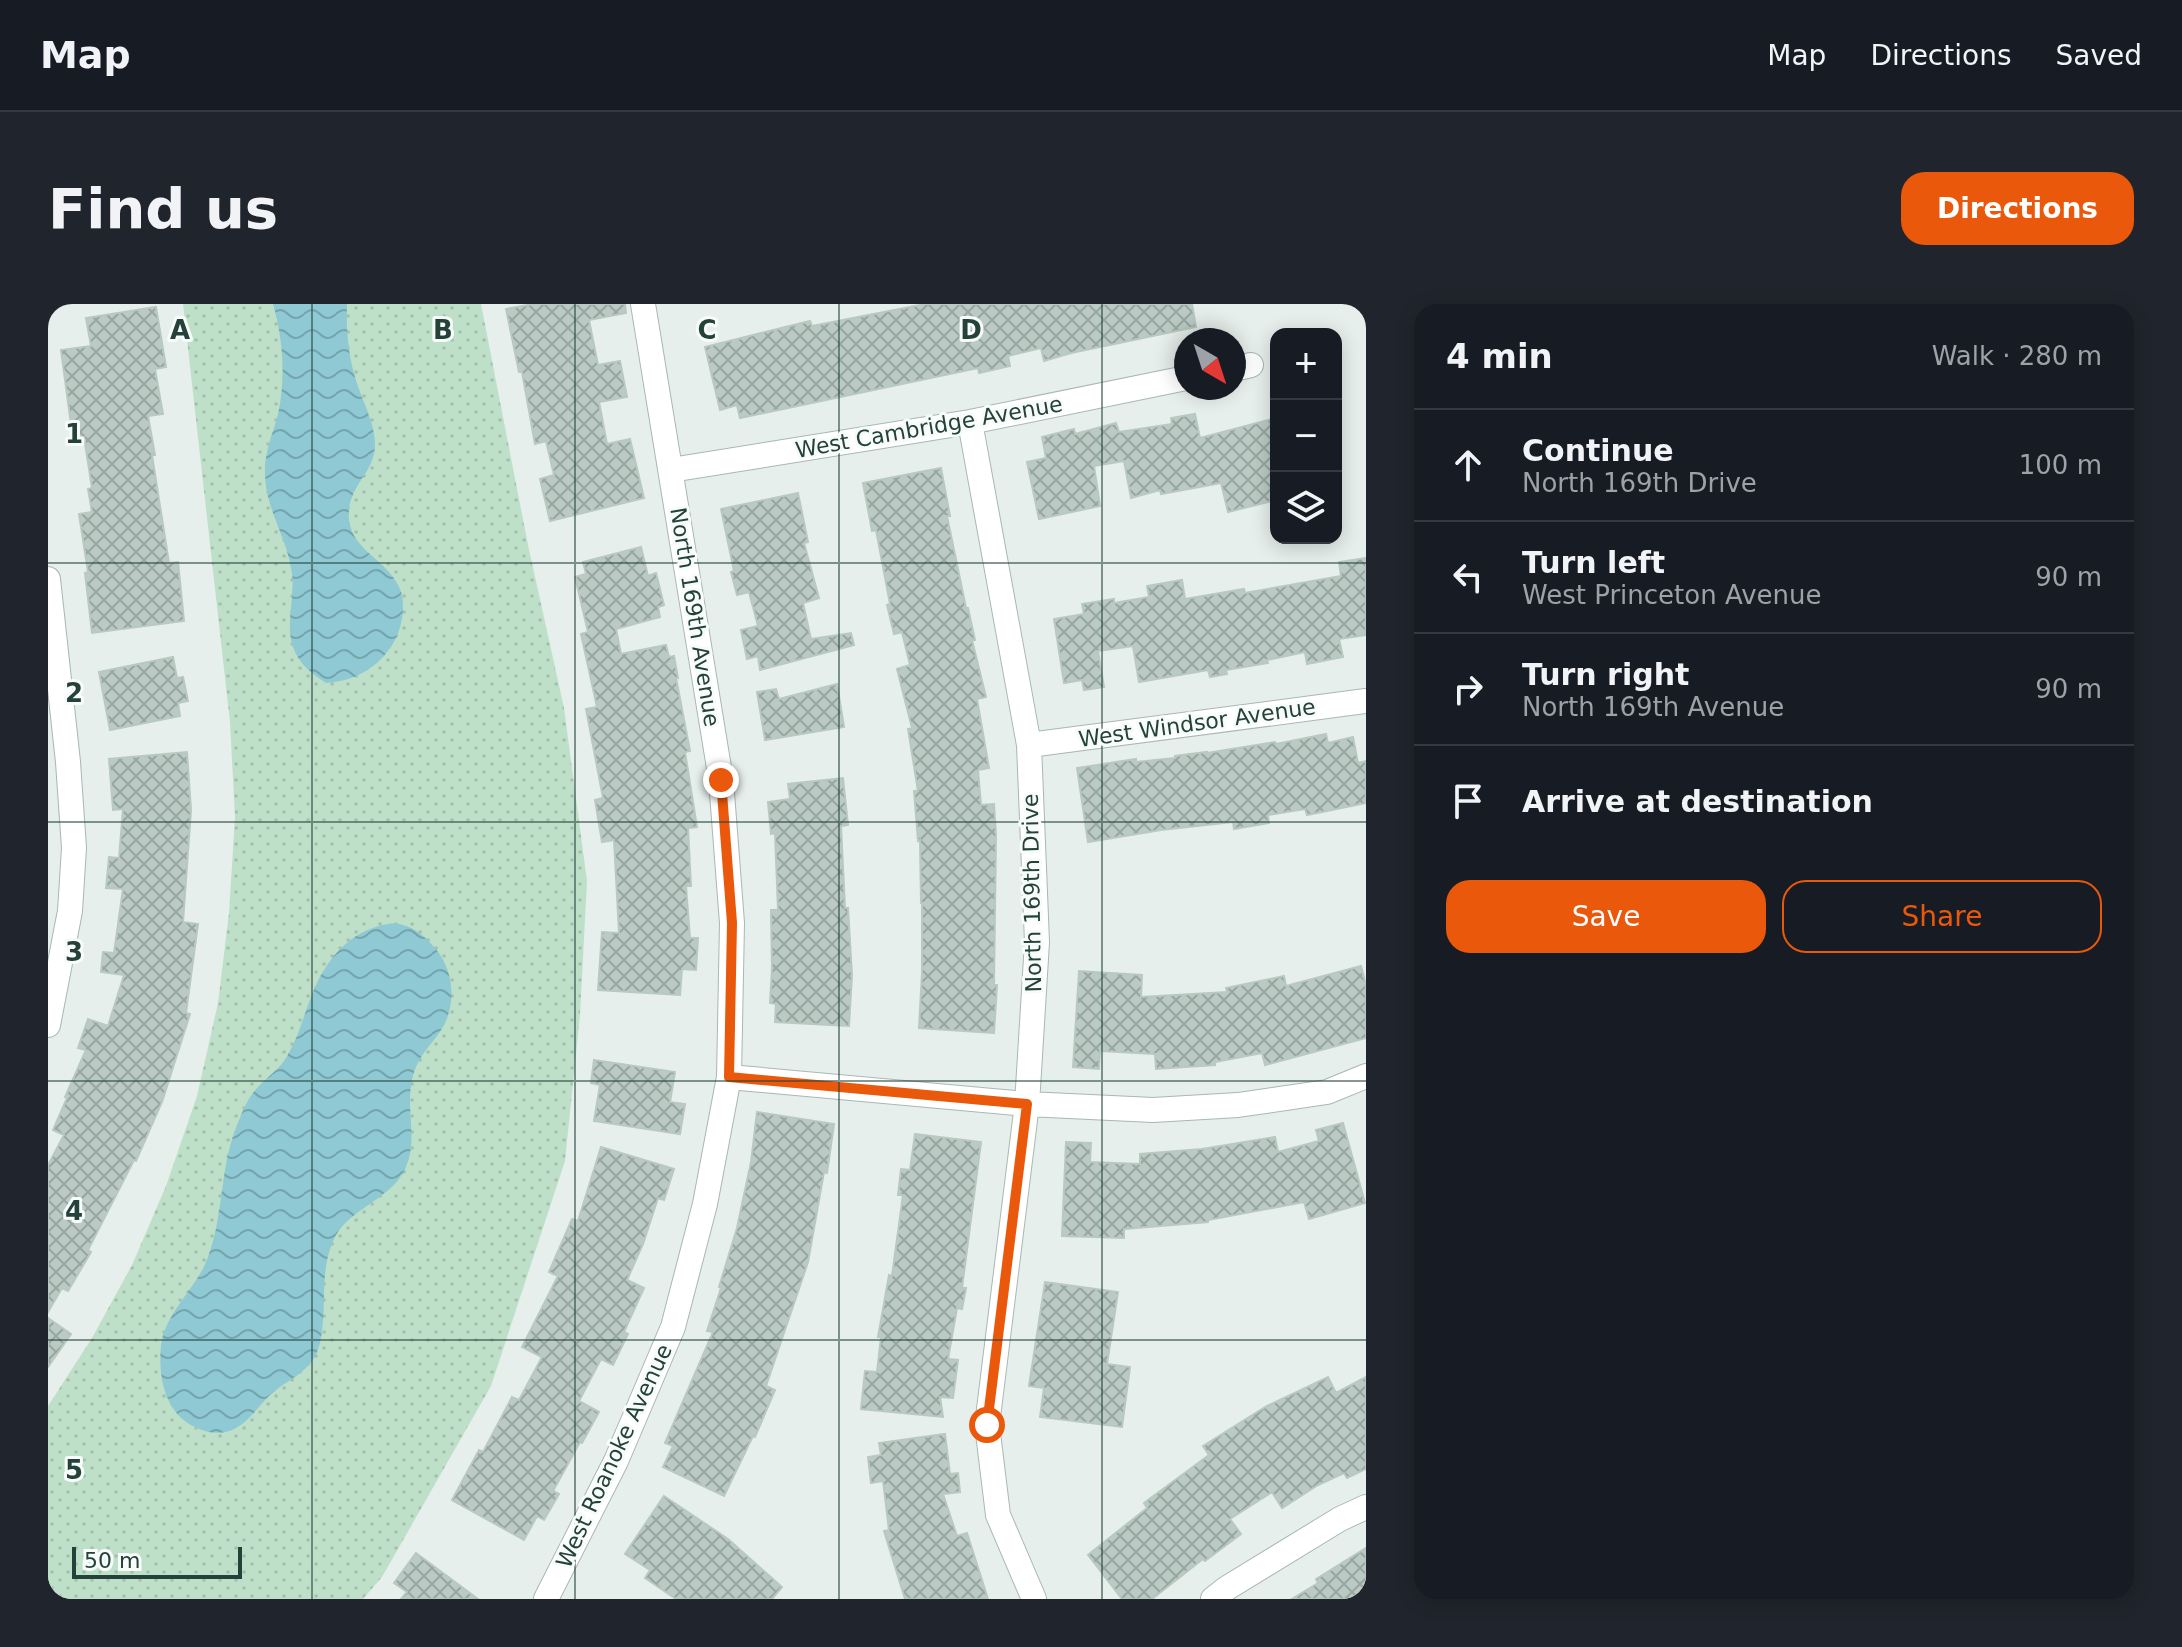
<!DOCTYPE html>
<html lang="en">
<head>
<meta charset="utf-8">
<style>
  :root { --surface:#171b24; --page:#20242c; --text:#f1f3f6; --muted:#9ea1a6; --line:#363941; --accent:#ea580c }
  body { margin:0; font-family:"DejaVu Sans",sans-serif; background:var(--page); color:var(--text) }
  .controls { position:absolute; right:24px; top:24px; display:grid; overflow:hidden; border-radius:16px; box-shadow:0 4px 20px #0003 }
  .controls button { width:72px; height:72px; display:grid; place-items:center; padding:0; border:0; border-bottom:2px solid var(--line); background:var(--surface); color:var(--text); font:40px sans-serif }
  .compass { position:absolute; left:1126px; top:24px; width:72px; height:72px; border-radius:50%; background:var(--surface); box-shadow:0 4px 20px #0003; rotate:141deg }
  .scale { position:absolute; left:24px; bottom:20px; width:170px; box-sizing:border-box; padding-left:8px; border:4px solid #24423a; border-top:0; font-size:22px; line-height:28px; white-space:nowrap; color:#24423a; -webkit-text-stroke:6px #f7fbf9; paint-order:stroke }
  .stop { position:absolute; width:24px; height:24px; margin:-18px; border:6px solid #ea580c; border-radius:50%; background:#fff }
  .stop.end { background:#ea580c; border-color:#fff; box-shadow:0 2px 8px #0008 }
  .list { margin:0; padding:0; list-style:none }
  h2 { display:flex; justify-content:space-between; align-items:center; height:104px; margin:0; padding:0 32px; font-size:34px }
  h2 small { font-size:26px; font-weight:400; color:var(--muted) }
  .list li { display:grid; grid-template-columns:52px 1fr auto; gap:24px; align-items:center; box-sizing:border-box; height:112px; padding:0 32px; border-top:2px solid var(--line) }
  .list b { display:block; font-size:30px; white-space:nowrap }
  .list p { margin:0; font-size:26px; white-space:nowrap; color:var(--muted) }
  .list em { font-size:26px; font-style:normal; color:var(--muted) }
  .actions { display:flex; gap:16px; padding:24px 32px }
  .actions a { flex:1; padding:18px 0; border:2px solid var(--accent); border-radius:24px; text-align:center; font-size:28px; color:var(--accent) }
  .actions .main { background:var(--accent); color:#fff }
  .icon { flex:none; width:44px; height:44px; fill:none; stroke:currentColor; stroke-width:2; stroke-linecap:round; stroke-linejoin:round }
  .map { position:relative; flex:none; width:1318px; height:1295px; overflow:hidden; border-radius:24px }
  header { display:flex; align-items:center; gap:48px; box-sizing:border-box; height:112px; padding:0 40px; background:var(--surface); border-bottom:2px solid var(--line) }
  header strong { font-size:38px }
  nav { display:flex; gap:44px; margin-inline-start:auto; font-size:28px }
  .intro { display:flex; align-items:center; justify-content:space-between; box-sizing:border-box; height:192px; padding:0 48px }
  h1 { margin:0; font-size:56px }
  .button { padding:20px 36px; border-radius:24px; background:var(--accent); color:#fff; font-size:28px; font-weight:700 }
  main { display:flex; gap:48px; padding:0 48px }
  aside { flex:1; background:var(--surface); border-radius:24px; box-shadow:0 4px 20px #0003 }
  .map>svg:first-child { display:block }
</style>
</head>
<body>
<header>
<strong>Map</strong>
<nav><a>Map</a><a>Directions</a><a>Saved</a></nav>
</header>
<div class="intro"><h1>Find us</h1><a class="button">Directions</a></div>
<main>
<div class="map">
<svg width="1318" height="1295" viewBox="0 0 1318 1295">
  <defs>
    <pattern id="grass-dots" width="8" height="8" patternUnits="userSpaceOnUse" patternTransform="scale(2)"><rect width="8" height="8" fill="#bfe0c8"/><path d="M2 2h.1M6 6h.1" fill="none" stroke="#a4c1ad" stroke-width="1.8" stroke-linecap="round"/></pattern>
    <pattern id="water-waves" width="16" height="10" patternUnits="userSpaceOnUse" patternTransform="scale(2)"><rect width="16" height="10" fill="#8ec9d4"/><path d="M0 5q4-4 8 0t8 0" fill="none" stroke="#74a5ad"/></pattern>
    <pattern id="building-cross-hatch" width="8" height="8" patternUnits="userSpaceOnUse" patternTransform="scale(2)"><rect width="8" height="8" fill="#bbcac4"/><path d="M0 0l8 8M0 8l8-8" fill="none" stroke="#98a6a0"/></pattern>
  </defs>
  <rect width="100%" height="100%" fill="#e6efeb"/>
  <path fill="url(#grass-dots)" d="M 135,0 L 433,0 L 480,241 L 516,404 L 539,577 L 532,711 L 517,857 L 443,1082 L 334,1273 L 315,1295 L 0,1295 L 0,1102 L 44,1034 L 84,961 L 118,882 L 149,792 L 170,699 L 181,609 L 187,513 L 182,418 Z"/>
  <path fill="url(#water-waves)" d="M 225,0 L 299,0 C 298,24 300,49 307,73 C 313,95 328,119 327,143 C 325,172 298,182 301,216 C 305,247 339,256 351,283 C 355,290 355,299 355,307 C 352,348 318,377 278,379 C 263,369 251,360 245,343 C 237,320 247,294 244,270 C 240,235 217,205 217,169 C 216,148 225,130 230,110 C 238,74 235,35 225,0 Z
    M 347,619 C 365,622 376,631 388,645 C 404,665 408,693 398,717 C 388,739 370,748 364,776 C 357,808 372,839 355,869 C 338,897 302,905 287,933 C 270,967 280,1004 272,1039 C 265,1069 240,1074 221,1092 C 209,1104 200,1119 184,1126 C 172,1131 158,1129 147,1123 C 116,1109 110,1071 113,1041 C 118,1007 149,984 160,953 C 175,913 172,869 186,829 C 192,814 198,796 209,784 C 219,773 232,765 239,752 C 251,732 256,710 265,688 C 280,651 306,623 347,619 Z"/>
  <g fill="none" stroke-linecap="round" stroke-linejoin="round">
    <path stroke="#8ec9d4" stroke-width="7" d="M 1314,0 L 1318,10"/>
  </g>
  <path fill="url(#building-cross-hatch)" stroke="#b8c9c2" stroke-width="2" d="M 485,0 L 577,0 L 578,9 L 541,16 L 550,61 L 572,57 L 579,93 L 551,98 L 559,140 L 582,135 L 596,194 L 502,217 L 492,175 L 506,171 L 498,137 L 487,140 L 474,68 L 471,68 L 458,5 Z
    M 877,0 L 1144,0 L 1148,23 L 1023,49 L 996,57 L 993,44 L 960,52 L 962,62 L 931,69 L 930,64 L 692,114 L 689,101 L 672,106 L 657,43 L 762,17 L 764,22 Z
    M 108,3 L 118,63 L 107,65 L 115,110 L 100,112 L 107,151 L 104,151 L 121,259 L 130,258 L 136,317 L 44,329 L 37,269 L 40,268 L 31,210 L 44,208 L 40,185 L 44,184 L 36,133 L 25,135 L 13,46 L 43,42 L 38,14 Z
    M 1147,110 L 1152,134 L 1228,114 L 1228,196 L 1180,208 L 1173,179 L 1113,190 L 1112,186 L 1083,194 L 1076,157 L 1046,162 L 1052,202 L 991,215 L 979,158 L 998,154 L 994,133 L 1026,125 L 1027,130 L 1068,119 L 1071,128 L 1124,120 L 1123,114 Z
    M 893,164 L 902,212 L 899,212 L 918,304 L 920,304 L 927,336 L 924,336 L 938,393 L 929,395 L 941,464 L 930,466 L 933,501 L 946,500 L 948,531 L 946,681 L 949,681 L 946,729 L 871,724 L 874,669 L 874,599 L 873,599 L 872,536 L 870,537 L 866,487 L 870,487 L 860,425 L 864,424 L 849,365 L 862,361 L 854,328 L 846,330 L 839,301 L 842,300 L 828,226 L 824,227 L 815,179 Z
    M 750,189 L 760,238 L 756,239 L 771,294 L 755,299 L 763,335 L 803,329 L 806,341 L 712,366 L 710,352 L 699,355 L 693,326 L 710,322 L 701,288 L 689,291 L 683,268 L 686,267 L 673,205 Z
    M 593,243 L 600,272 L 608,269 L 616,301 L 610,303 L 612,313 L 568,325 L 573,350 L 618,341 L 621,353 L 626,352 L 630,374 L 628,374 L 642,447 L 637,448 L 649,523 L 640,524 L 643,582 L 638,582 L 642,634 L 650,634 L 648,666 L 634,665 L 632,691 L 550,686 L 554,628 L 571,629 L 566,536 L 554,538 L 547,496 L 555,494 L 538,405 L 549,403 L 533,330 L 540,328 L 527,273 L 538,270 L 535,258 Z
    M 1318,254 L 1318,331 L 1291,335 L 1295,353 L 1259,360 L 1257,348 L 1219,356 L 1220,359 L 1178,366 L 1179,370 L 1162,373 L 1160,366 L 1091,378 L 1085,342 L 1050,347 L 1056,383 L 1036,386 L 1034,376 L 1016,379 L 1006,315 L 1036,310 L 1034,300 L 1066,295 L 1066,299 L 1101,293 L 1099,282 L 1134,276 L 1137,295 L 1196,285 L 1197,289 L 1293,272 L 1291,258 Z
    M 125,353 L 129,374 L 135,373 L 140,397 L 130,399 L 132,412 L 62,426 L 51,368 Z
    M 789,380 L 796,423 L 717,436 L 709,388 L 728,385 L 731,395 Z
    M 1278,430 L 1280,439 L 1305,433 L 1310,459 L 1318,457 L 1318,499 L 1259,511 L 1257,505 L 1220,511 L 1221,519 L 1186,525 L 1185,518 L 1113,526 L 1040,538 L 1029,464 L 1088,455 L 1088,458 L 1127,454 L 1127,452 L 1159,448 L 1159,449 L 1227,438 L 1228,440 Z
    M 139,448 L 143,506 L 135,618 L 150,620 L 138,709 L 142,710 L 114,798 L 88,857 L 86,856 L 40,946 L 43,948 L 20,987 L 14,984 L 0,1008 L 0,861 L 16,831 L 5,826 L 19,794 L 17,793 L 38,746 L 30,744 L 40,715 L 60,722 L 76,671 L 53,668 L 55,648 L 66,649 L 75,585 L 58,584 L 61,553 L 71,554 L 75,505 L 65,506 L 61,455 Z
    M 795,474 L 800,521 L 793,522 L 797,604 L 800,604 L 804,671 L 801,722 L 727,718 L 728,700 L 722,699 L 724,664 L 723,606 L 730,606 L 727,529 L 723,530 L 720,498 L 742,495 L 740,480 Z
    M 1313,662 L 1318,681 L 1318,734 L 1217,761 L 1214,749 L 1167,758 L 1167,761 L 1108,765 L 1107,750 L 1052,747 L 1051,765 L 1025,763 L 1031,667 L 1094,671 L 1093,693 L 1179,688 L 1178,684 L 1236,672 L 1238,682 Z
    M 546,756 L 627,768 L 622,798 L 637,800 L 632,830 L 546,817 L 552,781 L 543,779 Z
    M 709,808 L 786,820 L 779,869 L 776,868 L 760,958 L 718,1082 L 727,1086 L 707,1133 L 705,1132 L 676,1192 L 615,1163 L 625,1142 L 617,1139 L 665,1028 L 659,1027 L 673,984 L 671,983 L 689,924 L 703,858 Z
    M 1295,819 L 1317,899 L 1261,915 L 1256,898 L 1160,916 L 1160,918 L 1076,925 L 1076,934 L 1014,932 L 1018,838 L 1043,839 L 1042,858 L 1092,860 L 1092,850 L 1154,845 L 1227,833 L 1230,848 L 1271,837 L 1268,826 Z
    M 867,830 L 933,838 L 914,984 L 918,984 L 914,1005 L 909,1004 L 900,1055 L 910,1056 L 905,1094 L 892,1093 L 895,1113 L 813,1105 L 817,1067 L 829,1068 L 833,1033 L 830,1033 L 841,971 L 844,972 L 855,891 L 850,891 L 853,865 L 862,866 Z
    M 553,843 L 626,865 L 616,896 L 610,894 L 595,940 L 579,976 L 596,984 L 576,1028 L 580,1030 L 565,1061 L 553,1055 L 531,1097 L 551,1108 L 534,1139 L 532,1138 L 505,1187 L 511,1190 L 496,1216 L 489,1212 L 476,1236 L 404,1196 L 431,1146 L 435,1148 L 464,1093 L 471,1096 L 494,1053 L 474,1043 L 510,972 L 501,968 L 524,915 L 530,917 Z
    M 997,978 L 1070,988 L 1059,1060 L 1082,1063 L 1074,1123 L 992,1113 L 996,1084 L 981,1082 Z
    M 0,1014 L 23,1030 L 0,1063 Z
    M 1280,1073 L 1288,1089 L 1318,1073 L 1318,1165 L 1299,1174 L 1296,1169 L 1270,1181 L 1234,1204 L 1224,1188 L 1182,1215 L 1193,1230 L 1157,1257 L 1155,1255 L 1104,1295 L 1074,1295 L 1040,1251 L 1099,1204 L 1096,1199 L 1161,1151 L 1155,1142 L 1219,1102 Z
    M 897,1130 L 902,1170 L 910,1169 L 912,1188 L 895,1190 L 909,1232 L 919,1229 L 940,1295 L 857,1295 L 836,1227 L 841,1226 L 835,1177 L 823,1179 L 820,1153 L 833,1151 L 831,1139 Z
    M 616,1192 L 680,1235 L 734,1283 L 724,1295 L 628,1295 L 597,1274 L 602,1266 L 577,1250 Z
    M 1318,1244 L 1318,1295 L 1244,1295 L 1270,1279 L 1268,1275 Z
    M 368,1249 L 430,1295 L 353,1295 L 359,1288 L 346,1279 Z"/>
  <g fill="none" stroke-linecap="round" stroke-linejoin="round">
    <g stroke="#a8b8b2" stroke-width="26">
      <path id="minor" d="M 1186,65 L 1203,61
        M 922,118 L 981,441 L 989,638 L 979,800 L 939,1121 L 950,1211 L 986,1295
        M 623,166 L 922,118 L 1138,74
        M 0,275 L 20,458 L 26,544 L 22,607 L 0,721
        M 981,441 L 1318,397
        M 681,773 L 979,800 L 1105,806 L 1190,801 L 1279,788 L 1318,772
        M 498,1295 L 568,1157 L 625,1023 L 657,900 L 681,773 L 684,619 L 673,476 L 595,0
        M 1165,1295 L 1179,1284 L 1292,1215 L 1318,1203"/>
    </g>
    <use href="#minor" stroke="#fff" stroke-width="24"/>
  </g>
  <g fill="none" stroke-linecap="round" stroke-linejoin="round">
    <path stroke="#ea580c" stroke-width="10" d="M 673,476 L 684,619 L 681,773 L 979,800 L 939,1121"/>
  </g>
  <path fill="none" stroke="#24423a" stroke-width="2" stroke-opacity="0.55" d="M 264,0 L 264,1295M 527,0 L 527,1295M 791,0 L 791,1295M 1054,0 L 1054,1295M 0,259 L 1318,259M 0,518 L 1318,518M 0,777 L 1318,777M 0,1036 L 1318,1036"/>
  <g text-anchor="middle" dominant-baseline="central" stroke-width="6" stroke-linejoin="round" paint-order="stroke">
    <g font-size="22" fill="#24423a" stroke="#f7fbf9">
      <text transform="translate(881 123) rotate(-10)">West Cambridge Avenue</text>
      <text transform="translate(647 313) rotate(81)">North 169th Avenue</text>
      <text transform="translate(1149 419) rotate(-8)">West Windsor Avenue</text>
      <text transform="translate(984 589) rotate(-91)">North 169th Drive</text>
      <text transform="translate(566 1152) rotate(-65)">West Roanoke Avenue</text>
    </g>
  </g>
  <g font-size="26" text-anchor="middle" font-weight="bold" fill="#24423a" stroke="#f7fbf9" stroke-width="6" stroke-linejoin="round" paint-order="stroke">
    <text x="132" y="35">A</text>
    <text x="395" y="35">B</text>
    <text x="659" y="35">C</text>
    <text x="923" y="35">D</text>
    <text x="26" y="139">1</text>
    <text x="26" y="398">2</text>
    <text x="26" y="657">3</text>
    <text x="26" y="916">4</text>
    <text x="26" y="1175">5</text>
  </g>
</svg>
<div class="controls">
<button>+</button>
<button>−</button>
<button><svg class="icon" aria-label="layers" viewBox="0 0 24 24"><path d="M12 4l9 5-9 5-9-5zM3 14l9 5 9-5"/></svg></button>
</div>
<svg class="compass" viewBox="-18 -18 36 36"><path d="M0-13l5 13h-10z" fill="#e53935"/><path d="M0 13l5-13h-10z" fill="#9ea1a6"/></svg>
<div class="scale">50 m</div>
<div class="stop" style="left:939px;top:1121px"></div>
<div class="stop end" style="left:673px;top:476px"></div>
</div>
<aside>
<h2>4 min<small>Walk · 280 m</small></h2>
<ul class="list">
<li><svg class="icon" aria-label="ahead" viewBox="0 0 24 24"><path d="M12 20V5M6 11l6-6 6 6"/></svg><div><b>Continue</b><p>North 169th Drive</p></div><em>100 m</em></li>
<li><svg class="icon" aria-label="left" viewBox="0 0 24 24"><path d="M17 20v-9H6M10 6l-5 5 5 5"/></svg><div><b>Turn left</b><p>West Princeton Avenue</p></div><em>90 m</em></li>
<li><svg class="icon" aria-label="right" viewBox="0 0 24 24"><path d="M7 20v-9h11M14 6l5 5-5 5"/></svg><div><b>Turn right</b><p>North 169th Avenue</p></div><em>90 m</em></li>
<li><svg class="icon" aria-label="arrive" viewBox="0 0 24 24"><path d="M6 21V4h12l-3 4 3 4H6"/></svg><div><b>Arrive at destination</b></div></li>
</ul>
<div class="actions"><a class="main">Save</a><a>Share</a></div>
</aside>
</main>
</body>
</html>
